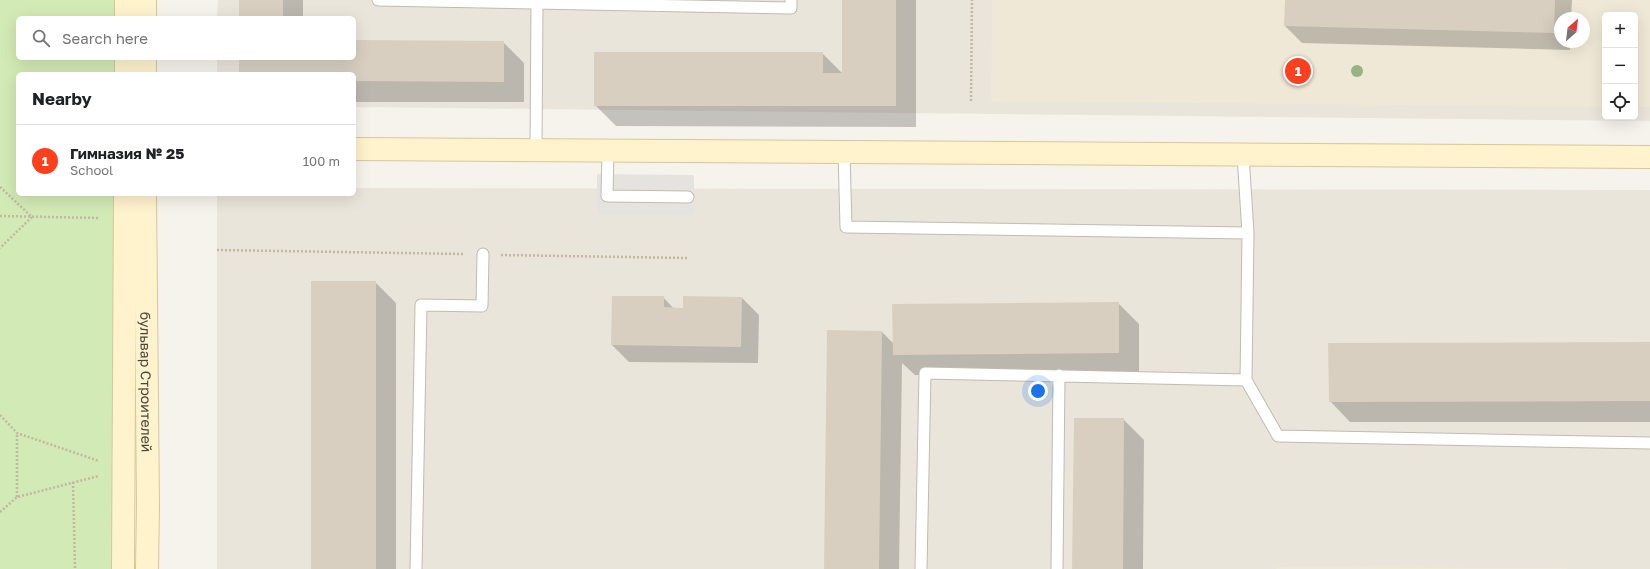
<!DOCTYPE html>
<html lang="en">
<head>
<meta charset="utf-8">
<style>
  :root { --surface:#fff; --page:#f2f2f2; --text:#202124; --muted:#757577; --line:#e0e0e0; --accent:#fc3f1d }
  body { margin:0; font-family:"Golos Text",sans-serif; background:var(--page); color:var(--text) }
  .controls { position:absolute; right:12px; top:12px; display:grid; overflow:hidden; border-radius:6px; box-shadow:0 4px 16px #0002 }
  .controls button { width:36px; height:36px; display:grid; place-items:center; padding:0; border:0; border-bottom:1px solid var(--line); background:var(--surface); color:var(--text); font:20px sans-serif }
  .compass { position:absolute; left:1554px; top:12px; width:36px; height:36px; border-radius:50%; background:var(--surface); box-shadow:0 4px 16px #0002; rotate:28deg }
  .you { position:absolute; left:1038px; top:391px; width:14px; height:14px; margin:-10px; border:3px solid #fff; border-radius:50%; background:#1a73e8; box-shadow:0 0 0 6px #1a73e833 }
  .badge { display:grid; place-items:center; width:26px; height:26px; border-radius:50%; background:var(--accent); color:#fff; font-size:13px; font-weight:700 }
  .pin { position:absolute; translate:-50% -50%; border:2px solid #fff; box-shadow:0 1px 4px #0006 }
  .list { margin:0; padding:0; list-style:none }
  h2 { display:flex; justify-content:space-between; align-items:center; height:52px; margin:0; padding:0 16px; font-size:17px }
  h2 small { font-size:13px; font-weight:400; color:var(--muted) }
  .list li { display:grid; grid-template-columns:26px 1fr auto; gap:12px; align-items:center; box-sizing:border-box; height:72px; padding:0 16px; border-top:1px solid var(--line) }
  .list b { display:block; font-size:15px; white-space:nowrap }
  .list p { margin:0; font-size:13px; white-space:nowrap; color:var(--muted) }
  .list em { font-size:13px; font-style:normal; color:var(--muted) }
  .icon { flex:none; width:22px; height:22px; fill:none; stroke:currentColor; stroke-width:2; stroke-linecap:round; stroke-linejoin:round }
  .map { position:relative; flex:none; width:1650px; height:569px; overflow:hidden }
  .search { position:absolute; background:var(--surface); box-shadow:0 4px 16px #0002; left:16px; top:16px; width:340px; height:44px; display:flex; align-items:center; gap:10px; box-sizing:border-box; padding:0 14px; border-radius:6px; color:var(--muted); font-size:15px }
  .panel { position:absolute; background:var(--surface); box-shadow:0 4px 16px #0002; left:16px; top:72px; width:340px; height:124px; border-radius:6px }
  .map>svg:first-child { display:block }
</style>
</head>
<body>
<div class="map">
<svg width="1650" height="569" viewBox="0 0 1650 569">
  <rect width="100%" height="100%" fill="#f6f3ec"/>
  <path fill="#eae5da" fill-rule="evenodd" d="M 218,0 L 1650,0 L 1650,121 L 354,107 L 354,74 L 217,74 L 217,58 L 354,58 L 354,18 L 217,18 ZM 1605,15 L 1635,15 L 1635,117 L 1605,117 ZM 1560,18 L 1584,18 L 1584,42 L 1560,42 Z
    M 354,188 L 1650,190 L 1650,569 L 217,569 L 217,194 L 354,194 Z"/>
  <path fill="#efe8d6" fill-rule="evenodd" d="M 992,0 L 1650,0 L 1650,107 L 1635,107 L 1635,15 L 1605,15 L 1605,107 L 991,101 ZM 1560,18 L 1584,18 L 1584,42 L 1560,42 Z
    M 1276,567 L 1567,568 L 1567,569 L 1276,569 Z"/>
  <path fill="#d2eab5" d="M 0,0 L 126,0 L 126,18 L 18,18 L 18,58 L 126,58 L 126,74 L 18,74 L 18,194 L 125,194 L 123,569 L 0,569 Z"/>
  <path fill="#e5e3e0" d="M 597,174 L 694,175 L 694,215 L 597,214 Z"/>
  <path fill="#0003" d="M 240,0 L 303,0 L 303,18 L 240,18 Z
    M 843,0 L 916,0 L 916,127 L 616,126 L 595,105 L 822,53 L 843,74 Z
    M 1286,0 L 1572,0 L 1571,18 L 1560,18 L 1560,42 L 1570,42 L 1570,50 L 1302,43 L 1285,26 Z
    M 354,41 L 503,42 L 524,63 L 524,102 L 354,102 L 354,74 L 240,74 L 240,58 L 354,58 Z
    M 375,282 L 396,303 L 396,569 L 312,569 Z
    M 663,297 L 674,309 L 684,309 L 742,298 L 759,315 L 758,363 L 629,362 L 612,345 Z
    M 1118,303 L 1139,324 L 1139,374 L 915,375 L 902,363 L 899,569 L 825,569 L 882,332 L 894,344 Z
    M 1650,343 L 1650,422 L 1350,422 L 1330,401 Z
    M 1123,419 L 1144,440 L 1143,569 L 1073,569 Z"/>
  <path fill="#d8cfc1" d="M 239,0 L 283,0 L 283,18 L 239,18 Z
    M 842,0 L 896,0 L 896,106 L 594,106 L 594,52 L 823,52 L 823,73 L 842,73 Z
    M 1285,0 L 1555,0 L 1554,33 L 1284,26 Z
    M 354,40 L 504,41 L 504,82 L 354,81 L 354,74 L 239,74 L 239,58 L 354,58 Z
    M 311,281 L 376,281 L 376,569 L 311,569 Z
    M 612,296 L 664,296 L 664,307 L 683,308 L 683,296 L 742,297 L 741,347 L 611,345 Z
    M 1119,302 L 1119,353 L 893,355 L 892,304 Z
    M 827,330 L 882,331 L 879,569 L 824,569 Z
    M 1650,342 L 1650,401 L 1329,402 L 1328,343 Z
    M 1074,418 L 1124,418 L 1123,569 L 1072,569 Z"/>
  <g fill="none" stroke-linecap="round" stroke-linejoin="round">
    <g stroke="#c2bbae" stroke-width="13">
      <path id="lane" d="M 378,0 L 791,8 L 791,0
        M 536,150 L 537,3
        M 608,150 L 607,196 L 688,197
        M 844,152 L 846,227 L 1248,233
        M 1243,155 L 1248,233 L 1246,380 L 1278,436 L 1650,443
        M 416,569 L 421,305 L 482,306 L 483,254
        M 921,569 L 925,373 L 1246,380
        M 1057,569 L 1059,375"/>
    </g>
    <g stroke="#d6c79b" stroke-width="24">
      <g id="secondary">
        <path d="M 126,18 L 126,0"/>
        <path d="M 145,18 L 145,0"/>
        <path d="M 126,74 L 126,58"/>
        <path d="M 145,74 L 145,58"/>
        <path d="M 354,149 L 1650,157"/>
        <path id="s1" d="M 145,194 L 148,505 L 147,569"/>
        <path d="M 123,569 L 125,194"/>
      </g>
    </g>
    <path stroke="#c4b79f" stroke-width="2.5" stroke-dasharray="2 2" stroke-linecap="butt" d="M 971,101 L 972,0
      M 0,187 L 32,217 L 0,248
      M 0,216 L 99,218
      M 217,250 L 464,254
      M 501,255 L 687,258
      M 0,415 L 17,433 L 99,461
      M 73,482 L 75,569
      M 17,497 L 17,433
      M 0,512 L 17,497 L 99,476"/>
    <use href="#lane" stroke="#fff" stroke-width="11"/>
    <use href="#secondary" stroke="#fff3cd" stroke-width="22"/>
  </g>
  <circle fill="#97b381" cx="1357" cy="71" r="6"/>
  <g text-anchor="middle" dominant-baseline="central" stroke-width="3" stroke-linejoin="round" paint-order="stroke">
    <g font-size="14" fill="#4b4439" stroke="#fff">
      <text stroke="none"><textPath href="#s1" startOffset="188">бульвар Строителей</textPath></text>
    </g>
  </g>
</svg>
<div class="controls">
<button>+</button>
<button>−</button>
<button><svg class="icon" aria-label="locate" viewBox="0 0 24 24"><circle cx="12" cy="12" r="6"/><path d="M12 2v4M12 18v4M2 12h4M18 12h4"/></svg></button>
</div>
<svg class="compass" viewBox="-18 -18 36 36"><path d="M0-13l5 13h-10z" fill="#e53935"/><path d="M0 13l5-13h-10z" fill="#757577"/></svg>
<div class="you"></div>
<div class="pin badge" style="left:1298px;top:71px">1</div>
<div class="search"><svg class="icon" aria-label="search" viewBox="0 0 24 24"><circle cx="10" cy="10" r="6"/><path d="M15 15l6 6"/></svg>Search here</div>
<section class="panel">
<h2>Nearby<small></small></h2>
<ul class="list">
<li><span class="badge">1</span><div><b>Гимназия № 25</b><p>School</p></div><em>100 m</em></li>
</ul>
</section>
</div>
</body>
</html>
